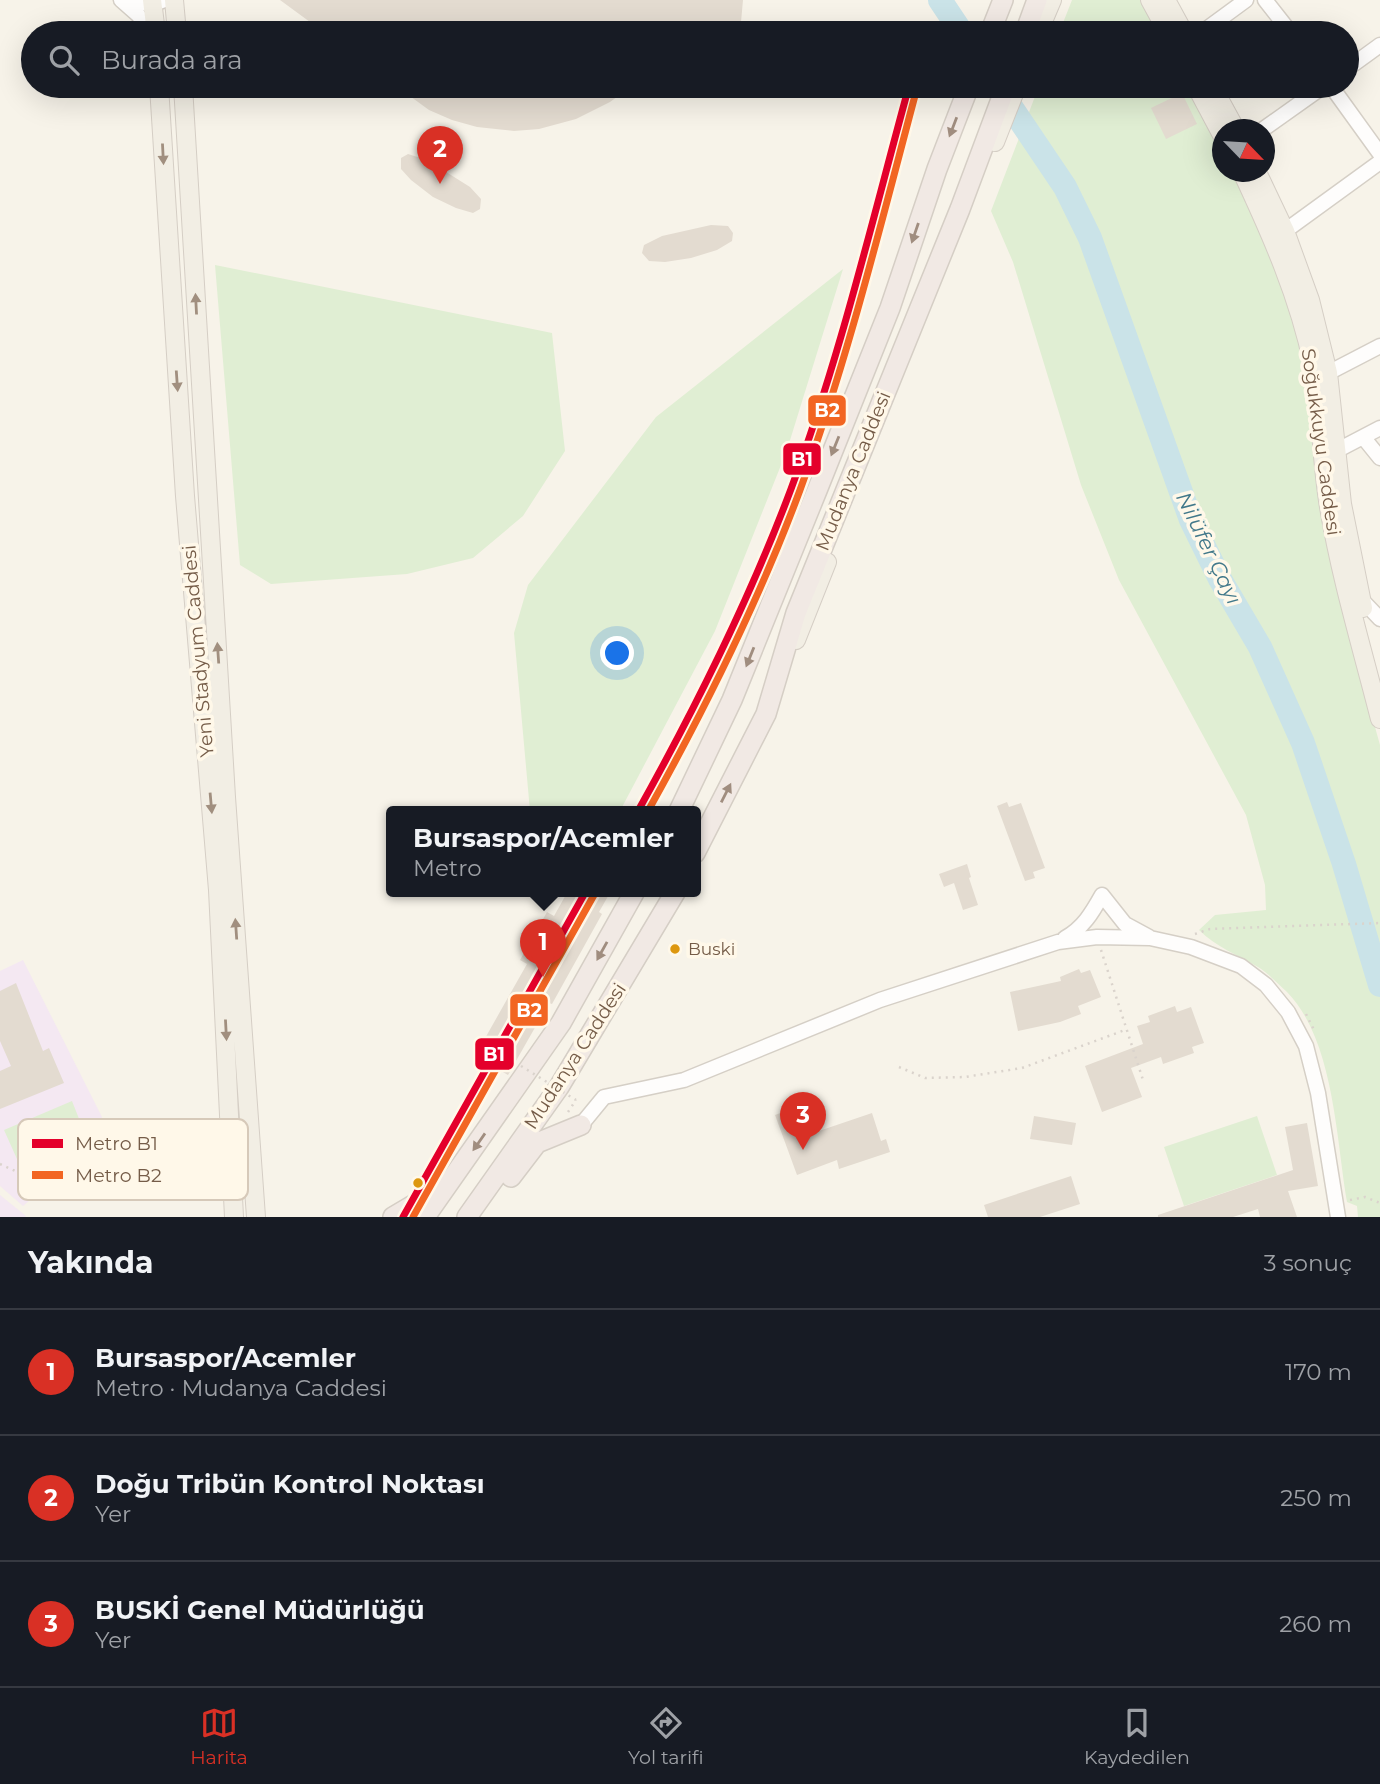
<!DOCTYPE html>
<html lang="tr">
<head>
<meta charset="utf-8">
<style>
  :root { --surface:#171b24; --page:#242831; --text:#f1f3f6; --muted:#9ea1a6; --line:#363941; --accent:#d93025 }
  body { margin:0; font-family:Montserrat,sans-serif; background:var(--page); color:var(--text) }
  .compass { position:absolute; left:1212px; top:119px; width:63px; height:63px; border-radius:50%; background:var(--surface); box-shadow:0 7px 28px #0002; rotate:115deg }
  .you { position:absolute; left:618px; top:654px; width:24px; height:24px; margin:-18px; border:5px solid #fff; border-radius:50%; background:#1a73e8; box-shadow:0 0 0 10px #1a73e833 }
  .badge { display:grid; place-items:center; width:46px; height:46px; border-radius:50%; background:var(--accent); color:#fff; font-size:23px; font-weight:700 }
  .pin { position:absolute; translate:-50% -58px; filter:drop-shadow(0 2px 4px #0008) }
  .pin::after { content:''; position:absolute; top:37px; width:24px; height:21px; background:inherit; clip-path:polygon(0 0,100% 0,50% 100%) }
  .popup { position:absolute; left:386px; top:806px; width:315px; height:91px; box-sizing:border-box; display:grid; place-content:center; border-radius:7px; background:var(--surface); filter:drop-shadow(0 2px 5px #0005); font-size:23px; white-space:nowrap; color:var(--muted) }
  .popup b { font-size:26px; color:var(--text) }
  .popup::after { content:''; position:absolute; left:50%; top:100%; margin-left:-14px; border:14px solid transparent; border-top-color:var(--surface) }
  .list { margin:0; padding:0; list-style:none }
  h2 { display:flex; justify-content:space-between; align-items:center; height:91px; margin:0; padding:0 28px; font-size:30px }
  h2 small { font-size:23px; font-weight:400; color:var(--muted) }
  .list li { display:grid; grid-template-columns:46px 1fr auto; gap:21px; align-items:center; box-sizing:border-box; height:126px; padding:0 28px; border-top:2px solid var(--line) }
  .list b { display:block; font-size:26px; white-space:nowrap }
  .list p { margin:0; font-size:23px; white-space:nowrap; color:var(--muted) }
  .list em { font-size:23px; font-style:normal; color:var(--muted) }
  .icon { flex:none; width:38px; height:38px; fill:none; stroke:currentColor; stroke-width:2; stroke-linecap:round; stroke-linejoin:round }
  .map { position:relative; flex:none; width:1380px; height:1217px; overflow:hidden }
  .search { position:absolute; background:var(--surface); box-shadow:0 7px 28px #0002; left:21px; right:21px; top:21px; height:77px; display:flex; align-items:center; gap:18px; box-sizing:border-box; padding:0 24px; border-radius:38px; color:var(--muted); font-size:26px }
  .sheet { height:469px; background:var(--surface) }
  nav { display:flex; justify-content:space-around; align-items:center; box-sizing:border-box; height:98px; border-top:2px solid var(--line); background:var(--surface); font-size:19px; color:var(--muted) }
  nav a { display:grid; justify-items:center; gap:4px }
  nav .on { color:var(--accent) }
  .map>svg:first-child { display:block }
</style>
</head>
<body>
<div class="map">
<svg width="1380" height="1217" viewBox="0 0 1380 1217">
  <rect width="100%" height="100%" fill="#f7f3e9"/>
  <path fill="#f4e8f2" d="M 23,960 L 102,1117 L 96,1144 L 23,1206 L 0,1186 L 0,971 Z
    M 0,1195 L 26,1216 L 25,1217 L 0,1217 Z"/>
  <path fill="#e0eed3" d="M 1072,0 L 1142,0 L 1161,33 L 1059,33 Z
    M 1039,86 L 1190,86 L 1222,150 L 1222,172 L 1234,172 L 1255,212 L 1305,347 L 1360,673 L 1380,745 L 1380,1217 L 1358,1217 L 1357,1206 L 1347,1202 C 1336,1138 1334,1040 1287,992 C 1278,984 1268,973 1258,967 C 1238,955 1216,947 1199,930 L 1215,915 L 1266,910 L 1265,885 L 1246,815 L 1119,580 L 1081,485 L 1013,262 L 991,211 Z
    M 215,265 L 552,333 L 565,451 L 523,516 L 473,558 L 407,574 L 271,584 L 240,565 Z
    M 843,269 L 787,450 L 715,631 L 620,811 L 530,811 L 514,633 L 528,585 L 656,417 Z
    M 72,1101 L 87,1139 L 58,1149 L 58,1152 L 21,1168 L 4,1130 Z
    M 1257,1116 L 1277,1175 L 1184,1206 L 1164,1147 Z"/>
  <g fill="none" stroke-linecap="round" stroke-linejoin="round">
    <path stroke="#cae3e8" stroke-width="24" d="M 940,0 L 962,33
      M 997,86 L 1065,187 L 1090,238 L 1191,520 L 1220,579 L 1260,647 L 1303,743 L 1344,864 L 1380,985"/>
  </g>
  <path fill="#e3dbd0" d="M 280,0 L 743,0 L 740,33 L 325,33 Z
    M 396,86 L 632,86 L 610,102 L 576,119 L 539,129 L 514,131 L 477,127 L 452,120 L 429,110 Z
    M 1182,93 L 1197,124 L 1166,139 L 1151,108 Z
    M 408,154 L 427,160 L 470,187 L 481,199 L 480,209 L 473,213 L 456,208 L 433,197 L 411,180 L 401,169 L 401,158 Z
    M 711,225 L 728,226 L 733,233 L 732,241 L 717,250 L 691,258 L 665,262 L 649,261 L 642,253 L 644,245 L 662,236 Z
    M 1007,802 L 1009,807 L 1021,803 L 1045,868 L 1033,872 L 1035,878 L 1025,881 L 997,806 Z
    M 967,864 L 971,877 L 969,878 L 978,905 L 963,910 L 954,883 L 944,887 L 939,874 Z
    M 568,891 L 611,891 L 599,912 L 602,914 L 552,1004 L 549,1003 L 508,1075 L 475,1056 L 527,964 L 520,960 L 547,912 L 554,916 Z
    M 1079,969 L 1081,973 L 1090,970 L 1101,997 L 1078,1006 L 1081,1014 L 1060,1022 L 1018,1031 L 1010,992 L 1061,981 L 1060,977 Z
    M 16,983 L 43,1051 L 49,1048 L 64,1083 L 0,1109 L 0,1071 L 11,1066 L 0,1041 L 0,991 Z
    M 1175,1006 L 1177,1012 L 1191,1007 L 1204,1043 L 1192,1047 L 1194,1053 L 1163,1064 L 1161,1057 L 1131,1068 L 1142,1097 L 1102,1112 L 1085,1066 L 1143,1044 L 1137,1026 L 1150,1022 L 1148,1016 Z
    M 805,1104 L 816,1132 L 872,1113 L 881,1141 L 886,1139 L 890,1152 L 839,1169 L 837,1160 L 797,1175 L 775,1115 Z
    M 1034,1116 L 1076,1123 L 1072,1145 L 1030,1139 Z
    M 1307,1123 L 1318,1186 L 1288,1191 L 1297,1217 L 1260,1217 L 1258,1209 L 1233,1217 L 1158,1217 L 1158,1215 L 1293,1170 L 1285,1127 Z
    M 1071,1176 L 1080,1204 L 1040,1217 L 988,1217 L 984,1205 Z"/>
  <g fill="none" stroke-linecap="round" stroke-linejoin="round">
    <g stroke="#d5cfc6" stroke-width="17">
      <path id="minor" d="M 121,0 L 138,15 L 153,33
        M 131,0 L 151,5 L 165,0
        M 1265,0 L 1291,33
        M 1201,33 L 1246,0
        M 1347,69 L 1380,45
        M 1331,86 L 1380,154
        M 1262,130 L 1324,86
        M 1285,231 L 1380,162
        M 1328,373 L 1380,346
        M 1363,437 L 1380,458
        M 1336,451 L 1380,428
        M 1359,597 L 1380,619
        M 1065,938 C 1083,928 1092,913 1102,895 L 1125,924 L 1149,937
        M 581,1125 L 604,1097 L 684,1080 L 880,1000 L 1058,942 L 1097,937 L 1150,938 L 1191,947 L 1241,966 L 1266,985 L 1288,1012 L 1306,1046 L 1318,1093 L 1338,1217"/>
    </g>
    <g stroke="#d5cec5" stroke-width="20">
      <path id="major" d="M 152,0 L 156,33
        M 174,0 L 177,33
        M 1150,0 L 1168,33
        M 1166,0 L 1184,33
        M 1038,33 L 1052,0
        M 159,86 L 185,496 L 218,890 L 234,1217
        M 183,86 L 226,797 L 256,1217
        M 1196,86 L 1222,135
        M 1212,86 L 1236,130
        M 995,142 L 1017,86
        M 1242,172 C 1271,234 1299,297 1313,365 C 1322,412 1321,460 1329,507 C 1341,579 1362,648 1380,719
        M 1257,172 L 1285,231 L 1310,300 L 1328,373 L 1342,504 L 1363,608
        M 796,640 L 827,562"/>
    </g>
    <g stroke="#d5cec5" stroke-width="22">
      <path id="highway" d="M 990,33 L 1003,0
        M 1025,33 L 1037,0
        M 679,811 L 732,700 L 818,488 L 890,308 L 937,169 L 969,86
        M 695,853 L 766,714 L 796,613 L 960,209 L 1006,86
        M 511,1177 L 537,1143 L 581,1125
        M 393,1217 L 442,1188
        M 425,1217 L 561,1023 L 635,891
        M 467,1217 L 559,1087 L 676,891"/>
    </g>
    <path stroke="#dad3cc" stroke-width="2.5" stroke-dasharray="2 5" stroke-linecap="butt" d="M 583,903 L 590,891
      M 1195,934 L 1210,929 L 1380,923
      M 1101,950 L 1143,1080
      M 533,994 L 529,1002 L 538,1027
      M 1306,1014 L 1314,1030
      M 899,1067 L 925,1078 L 965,1077 L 1022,1068 L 1125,1030
      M 568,1112 L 576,1100
      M 0,1164 L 26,1176 L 63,1160 L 87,1145
      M 1350,1200 L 1365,1197 L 1380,1203"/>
    <use href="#minor" stroke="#fefdfc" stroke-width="14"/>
    <use href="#major" stroke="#f2eee4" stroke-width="18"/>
    <use href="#highway" stroke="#f1e9e4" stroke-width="19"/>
    <path stroke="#dad3cc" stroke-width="2.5" stroke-dasharray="2 5" stroke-linecap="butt" d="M 521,1066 L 576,1100"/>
    <g stroke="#fff8e9" stroke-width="12">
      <path id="metro-1" d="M 638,811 C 696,707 749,601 791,489 C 840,358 872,221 909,86
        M 403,1217 L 586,891"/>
    </g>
    <g stroke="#fff8e9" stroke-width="12">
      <path id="metro-2" d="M 648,811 C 706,707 759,601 800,490 C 848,359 881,223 917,88
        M 413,1217 L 594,895"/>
    </g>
    <use href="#metro-1" stroke="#e4002b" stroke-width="7"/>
    <use href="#metro-2" stroke="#f26522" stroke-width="7"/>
  </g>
  <defs><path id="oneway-solid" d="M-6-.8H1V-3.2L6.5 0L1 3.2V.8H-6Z" transform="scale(1.75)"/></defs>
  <g fill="#a08d7f">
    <use href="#oneway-solid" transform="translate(953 127) rotate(111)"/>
    <use href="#oneway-solid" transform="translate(915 233) rotate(109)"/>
    <use href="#oneway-solid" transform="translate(835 446) rotate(112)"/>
    <use href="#oneway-solid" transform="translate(750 657) rotate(112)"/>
    <use href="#oneway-solid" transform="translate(726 793) rotate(-63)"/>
    <use href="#oneway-solid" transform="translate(602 951) rotate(119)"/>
    <use href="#oneway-solid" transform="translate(479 1142) rotate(125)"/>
  </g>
  <g fill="#a18f7f">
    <use href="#oneway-solid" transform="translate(163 154) rotate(87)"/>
    <use href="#oneway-solid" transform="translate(196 304) rotate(-93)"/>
    <use href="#oneway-solid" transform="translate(177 381) rotate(86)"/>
    <use href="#oneway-solid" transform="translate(218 653) rotate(-94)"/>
    <use href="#oneway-solid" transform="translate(211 803) rotate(85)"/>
    <use href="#oneway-solid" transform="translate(236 929) rotate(-94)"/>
    <use href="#oneway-solid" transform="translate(226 1030) rotate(87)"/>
  </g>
  <g fill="#dd970e" stroke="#fff8e9" stroke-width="2.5">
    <circle cx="675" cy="949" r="6"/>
    <circle cx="418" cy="1183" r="6"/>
  </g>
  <g text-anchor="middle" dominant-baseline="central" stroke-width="7" stroke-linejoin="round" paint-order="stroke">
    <g font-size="17" fill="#755c48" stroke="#fff8e9" text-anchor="start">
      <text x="688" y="949">Buski</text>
    </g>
    <g font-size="19" fill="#755c48" stroke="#fff8e9">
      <text transform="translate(1321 442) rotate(82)">Soğukkuyu Caddesi</text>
      <text transform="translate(853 471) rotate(-68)">Mudanya Caddesi</text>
      <text transform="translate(198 651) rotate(-95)">Yeni Stadyum Caddesi</text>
      <text transform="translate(575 1056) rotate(-57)">Mudanya Caddesi</text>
    </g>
    <g font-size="21" font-style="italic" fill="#41788a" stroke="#fff8e9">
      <text transform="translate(1209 548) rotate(64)">Nilüfer Çayı</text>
    </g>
  </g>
  <rect x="18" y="1119" width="230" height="81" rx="10" fill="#fff8e9" stroke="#d6c9b9" stroke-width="2"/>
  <rect x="32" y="1139" width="31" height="9" fill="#e4002b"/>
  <rect x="32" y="1171" width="31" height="8" fill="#f26522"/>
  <g font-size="19" fill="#755c48">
    <text x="75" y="1150">Metro B1</text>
    <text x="75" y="1182">Metro B2</text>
  </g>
  <g stroke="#fff8e9" stroke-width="2.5">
    <rect x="807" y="394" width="40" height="33" rx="7" fill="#f26522"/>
    <rect x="782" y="442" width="40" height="34" rx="7" fill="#e4002b"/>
    <rect x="509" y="993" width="40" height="34" rx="7" fill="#f26522"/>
    <rect x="474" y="1037" width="41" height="34" rx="7" fill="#e4002b"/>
  </g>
  <g font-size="19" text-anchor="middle" font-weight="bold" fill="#fff">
    <text x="827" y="417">B2</text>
    <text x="802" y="466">B1</text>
    <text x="529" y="1017">B2</text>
    <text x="494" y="1061">B1</text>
  </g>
</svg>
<svg class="compass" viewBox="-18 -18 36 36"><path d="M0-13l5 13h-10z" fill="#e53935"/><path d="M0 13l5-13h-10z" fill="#9ea1a6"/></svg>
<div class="you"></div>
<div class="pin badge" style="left:543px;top:977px">1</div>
<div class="popup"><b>Bursaspor/Acemler</b>Metro</div>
<div class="pin badge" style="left:440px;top:184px">2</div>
<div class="pin badge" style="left:803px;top:1150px">3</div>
<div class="search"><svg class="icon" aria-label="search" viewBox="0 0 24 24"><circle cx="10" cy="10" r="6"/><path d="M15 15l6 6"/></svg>Burada ara</div>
</div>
<section class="sheet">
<h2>Yakında<small>3 sonuç</small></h2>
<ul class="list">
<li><span class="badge">1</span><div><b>Bursaspor/Acemler</b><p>Metro · Mudanya Caddesi</p></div><em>170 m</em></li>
<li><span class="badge">2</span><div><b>Doğu Tribün Kontrol Noktası</b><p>Yer</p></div><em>250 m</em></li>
<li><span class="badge">3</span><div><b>BUSKİ Genel Müdürlüğü</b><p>Yer</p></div><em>260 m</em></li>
</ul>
</section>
<nav>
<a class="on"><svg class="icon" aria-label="map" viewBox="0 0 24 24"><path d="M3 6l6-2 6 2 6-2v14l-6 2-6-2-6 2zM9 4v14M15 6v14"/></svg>Harita</a>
<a><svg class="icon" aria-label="directions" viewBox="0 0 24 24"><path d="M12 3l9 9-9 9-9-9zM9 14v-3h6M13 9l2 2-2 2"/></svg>Yol tarifi</a>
<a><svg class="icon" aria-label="saved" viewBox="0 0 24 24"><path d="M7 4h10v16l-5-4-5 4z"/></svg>Kaydedilen</a>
</nav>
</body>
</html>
